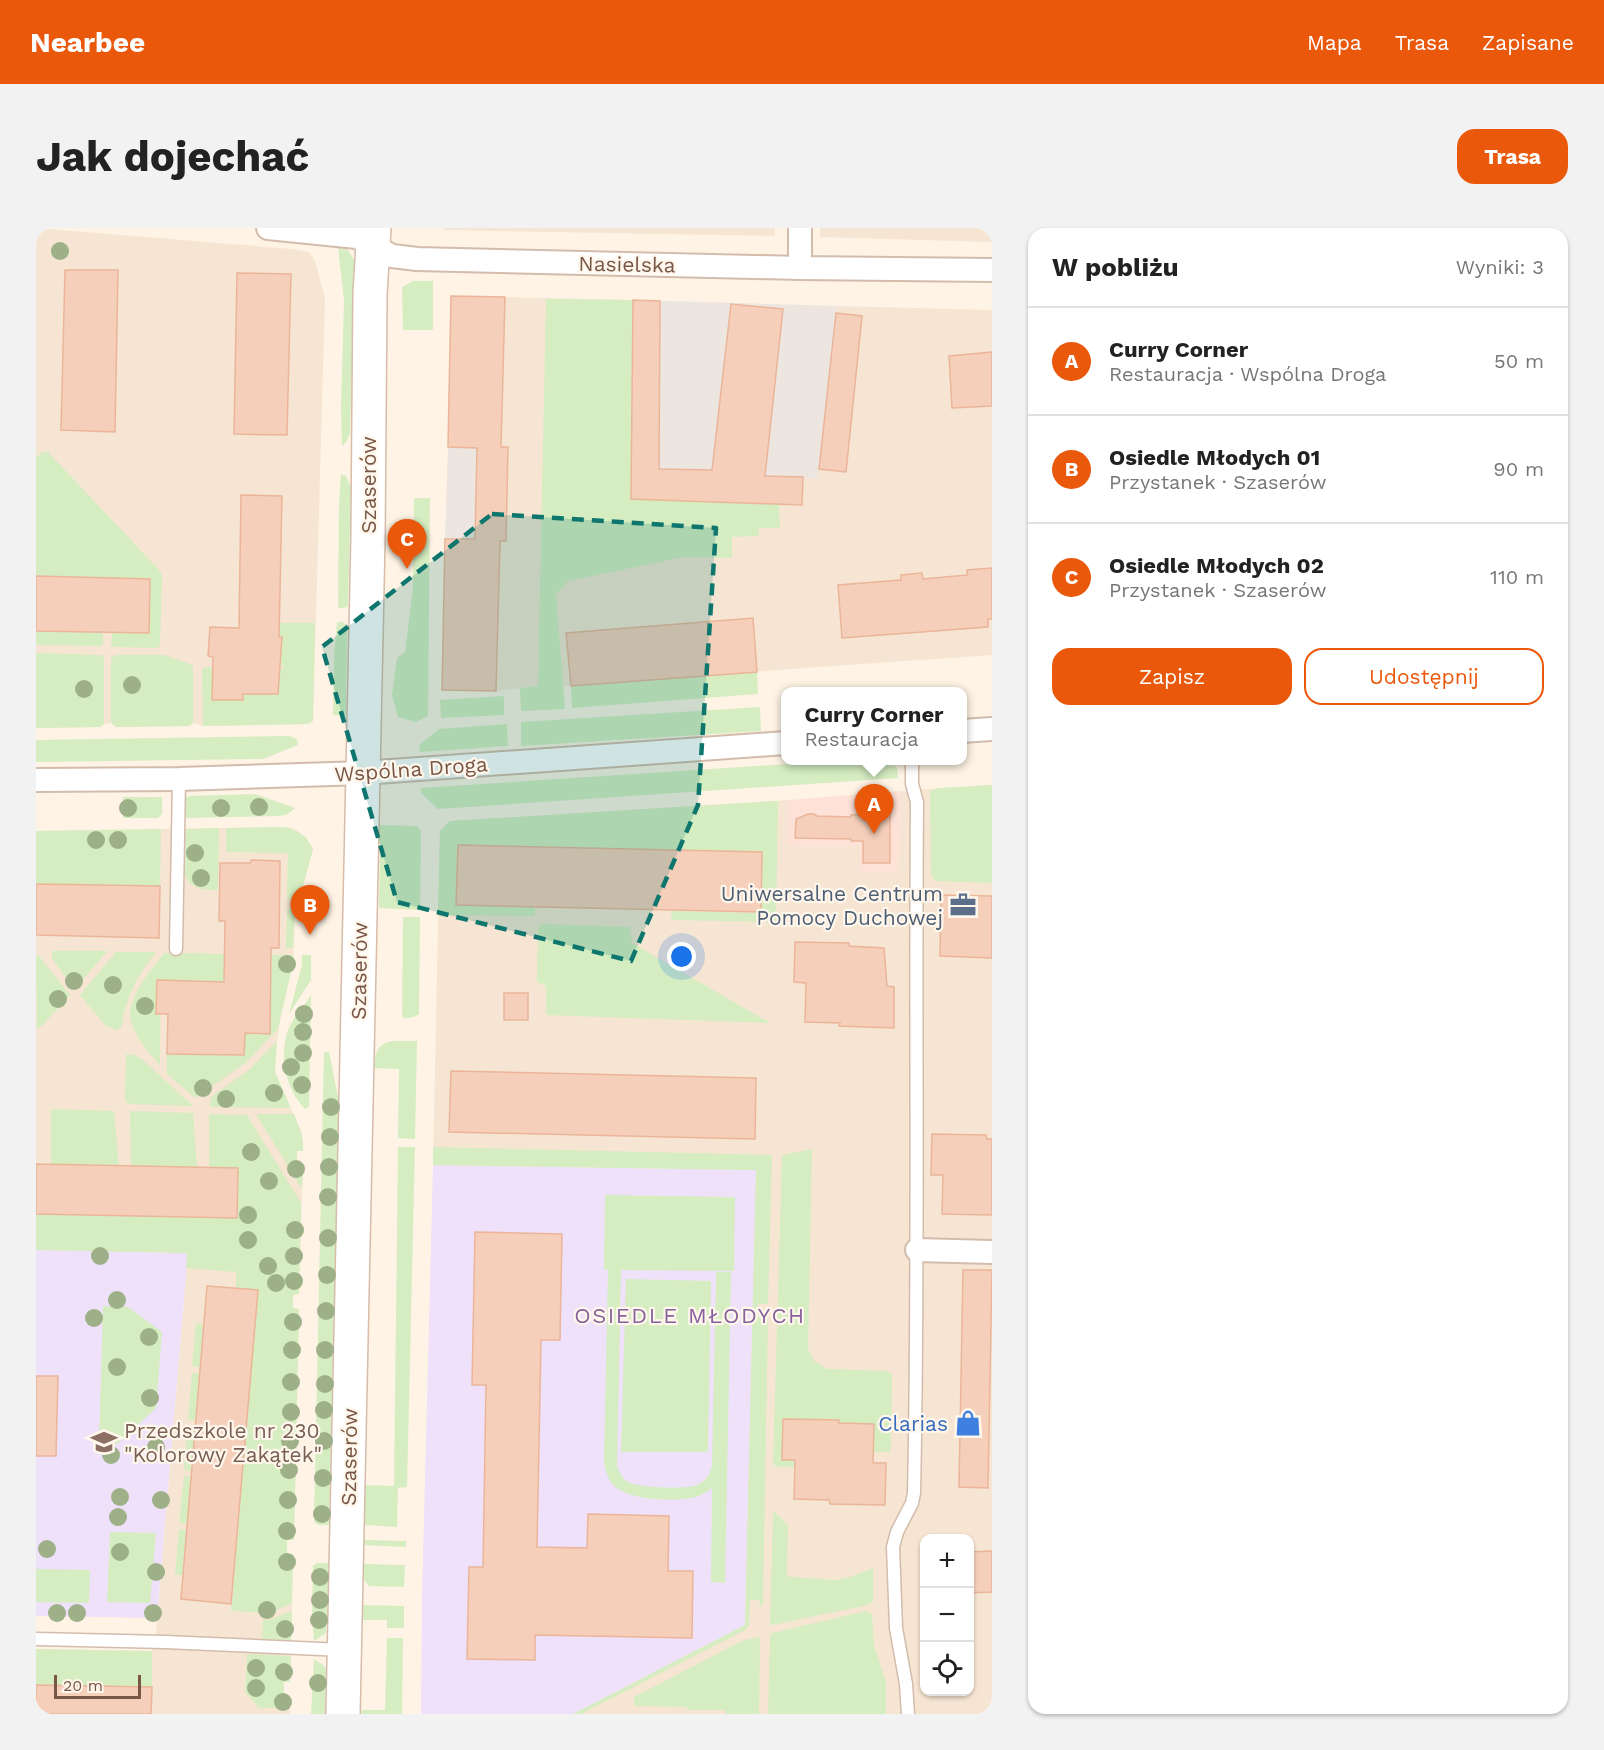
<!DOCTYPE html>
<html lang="pl">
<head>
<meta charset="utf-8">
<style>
  :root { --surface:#fff; --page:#f2f2f2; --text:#222; --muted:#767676; --line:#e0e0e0; --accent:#ea580c }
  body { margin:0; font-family:"Work Sans",sans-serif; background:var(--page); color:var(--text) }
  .controls { position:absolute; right:18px; bottom:18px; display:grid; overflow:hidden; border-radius:12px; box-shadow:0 2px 4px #0004 }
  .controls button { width:54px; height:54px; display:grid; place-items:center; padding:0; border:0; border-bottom:2px solid var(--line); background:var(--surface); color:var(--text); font:30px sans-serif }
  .scale { position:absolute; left:18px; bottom:15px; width:87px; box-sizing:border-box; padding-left:6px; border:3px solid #795747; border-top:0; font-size:16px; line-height:21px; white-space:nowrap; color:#795747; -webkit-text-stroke:4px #fff7ec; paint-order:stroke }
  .you { position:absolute; left:646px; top:729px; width:21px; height:21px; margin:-15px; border:4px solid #fff; border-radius:50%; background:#1a73e8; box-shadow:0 0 0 9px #1a73e833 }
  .badge { display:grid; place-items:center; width:39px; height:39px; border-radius:50%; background:var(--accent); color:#fff; font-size:20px; font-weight:700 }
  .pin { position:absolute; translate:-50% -50px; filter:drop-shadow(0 2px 3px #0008) }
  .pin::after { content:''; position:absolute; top:32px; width:21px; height:18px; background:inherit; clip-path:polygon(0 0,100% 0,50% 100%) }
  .popup { position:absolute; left:745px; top:459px; width:186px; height:78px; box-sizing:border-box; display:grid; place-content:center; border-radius:12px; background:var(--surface); filter:drop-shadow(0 2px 4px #0005); font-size:20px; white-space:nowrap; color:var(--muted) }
  .popup b { font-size:22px; color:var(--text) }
  .popup::after { content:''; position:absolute; left:50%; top:100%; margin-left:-12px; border:12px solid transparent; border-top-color:var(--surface) }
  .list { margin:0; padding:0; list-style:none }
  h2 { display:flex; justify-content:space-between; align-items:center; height:78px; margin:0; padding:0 24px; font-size:26px }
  h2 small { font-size:20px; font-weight:400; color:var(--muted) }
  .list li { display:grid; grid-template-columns:39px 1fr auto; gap:18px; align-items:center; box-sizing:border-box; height:108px; padding:0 24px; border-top:2px solid var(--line) }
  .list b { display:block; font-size:22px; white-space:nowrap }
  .list p { margin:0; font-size:20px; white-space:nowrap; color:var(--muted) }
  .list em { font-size:20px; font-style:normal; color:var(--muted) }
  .actions { display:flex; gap:12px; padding:18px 24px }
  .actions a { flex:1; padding:14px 0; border:2px solid var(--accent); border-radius:18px; text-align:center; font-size:21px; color:var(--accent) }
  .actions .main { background:var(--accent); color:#fff }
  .icon { flex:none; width:33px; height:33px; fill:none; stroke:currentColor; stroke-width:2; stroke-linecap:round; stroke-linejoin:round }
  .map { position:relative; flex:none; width:956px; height:1486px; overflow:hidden; border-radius:18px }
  header { display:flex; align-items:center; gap:36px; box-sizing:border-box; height:84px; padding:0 30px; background:var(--accent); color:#fff }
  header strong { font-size:28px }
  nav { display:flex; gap:33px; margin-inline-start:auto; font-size:21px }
  .intro { display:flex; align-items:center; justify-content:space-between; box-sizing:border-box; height:144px; padding:0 36px }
  h1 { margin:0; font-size:42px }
  .button { padding:15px 27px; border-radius:18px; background:var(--accent); color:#fff; font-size:21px; font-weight:700 }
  main { display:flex; gap:36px; padding:0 36px }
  aside { flex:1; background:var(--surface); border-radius:18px; box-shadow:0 2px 4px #0004 }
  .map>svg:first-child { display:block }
</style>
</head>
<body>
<header>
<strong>Nearbee</strong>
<nav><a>Mapa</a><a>Trasa</a><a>Zapisane</a></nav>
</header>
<div class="intro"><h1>Jak dojechać</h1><a class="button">Trasa</a></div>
<main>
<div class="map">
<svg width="956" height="1486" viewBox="0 0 956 1486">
  <rect width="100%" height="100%" fill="#fef3e4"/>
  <path fill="#f6e5d2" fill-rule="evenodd" d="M 0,0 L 256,21 L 273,24 L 279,33 L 289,70 L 277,493 L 272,496 L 167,498 L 157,495 L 153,498 L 80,499 L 75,495 L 68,496 L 65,499 L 0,500 Z
    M 408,0 L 739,0 L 739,8 L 408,2 Z
    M 784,0 L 956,0 L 956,14 L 784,9 Z
    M 415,68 L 597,72 L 766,276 L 767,250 L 783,241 L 815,192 L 826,88 L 800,85 L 801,78 L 956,82 L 956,427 L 768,440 L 535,458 L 502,458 L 460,463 L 406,462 L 409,311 L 464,312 L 466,220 L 412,219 Z
    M 956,557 L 956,1486 L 537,1486 L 709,1397 L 719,942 L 397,937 L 404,603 L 414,593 L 753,572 L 753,617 L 824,618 L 862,643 L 864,563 ZM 888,1310 L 933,1310 L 933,1464 L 888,1464 Z
    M 247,599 L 256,600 L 269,608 L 277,621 L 259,688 L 257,735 L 245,783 L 239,832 L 239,843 L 242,852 L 266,905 L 267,917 L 267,923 L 261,923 L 261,937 L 267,938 L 263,1066 L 257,1067 L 257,1080 L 263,1081 L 258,1312 L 251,1312 L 251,1326 L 257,1326 L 254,1454 L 248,1454 L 248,1468 L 254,1469 L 254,1486 L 0,1486 L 0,1421 L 116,1423 L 120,1405 L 152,1026 L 0,1022 L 0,603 Z"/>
  <path fill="#ffe2d7" d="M 864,563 L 862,643 L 825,644 L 824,618 L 752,617 L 753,572 Z"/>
  <path fill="#ede5df" d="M 597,72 L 801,78 L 800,85 L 826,88 L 815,192 L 783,241 L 781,250 L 768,250 L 766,277 L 595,271 Z
    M 412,219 L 465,220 L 465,219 L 472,219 L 470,313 L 464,313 L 463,312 L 409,311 Z"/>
  <path fill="#f0e1fa" d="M 397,937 L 720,942 L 709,1397 L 537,1486 L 385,1486 L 386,1368 Z
    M 0,1022 L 152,1025 L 121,1390 L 0,1388 Z"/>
  <path fill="#d5edc1" d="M 302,19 L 312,22 L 319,34 L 314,205 L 311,213 L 306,218 L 305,179 L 308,72 Z
    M 377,53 L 397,53 L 397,102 L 367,102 L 366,59 Z
    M 510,71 L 597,72 L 595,271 L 743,275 L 744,300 L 723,300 L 722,308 L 696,309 L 696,330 L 648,329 L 532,353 L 520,366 L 529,481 L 485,483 L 484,460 L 502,458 Z
    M 7,224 L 12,224 L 123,342 L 126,348 L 124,418 L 121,420 L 77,419 L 75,417 L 76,404 L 113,404 L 114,351 L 0,348 L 0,229 Z
    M 305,246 L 310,248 L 315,259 L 312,378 L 308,380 L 302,380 L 303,276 Z
    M 378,270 L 394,270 L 392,488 L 380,494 L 362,489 L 356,467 L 361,430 L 369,424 L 377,360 Z
    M 301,394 L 307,394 L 311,397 L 310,488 L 297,487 L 298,430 Z
    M 242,395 L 279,395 L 277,493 L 272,496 L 167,498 L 166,441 L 170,439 L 177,439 L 177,472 L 207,472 L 207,466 L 243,440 L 247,440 L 247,438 L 243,438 L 246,409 L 242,406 Z
    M 0,403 L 67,404 L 67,416 L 65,418 L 1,417 L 0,416 Z
    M 0,425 L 66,427 L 68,430 L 68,496 L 65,499 L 0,500 Z
    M 80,427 L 128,427 L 157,437 L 157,495 L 153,498 L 80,499 L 75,494 L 75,430 Z
    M 721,444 L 722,466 L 536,480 L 535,458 Z
    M 468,468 L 468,487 L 405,490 L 404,472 Z
    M 724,479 L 725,503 L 485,518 L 485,494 Z
    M 471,496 L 472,518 L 384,524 L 383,517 L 403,501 Z
    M 253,508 L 261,511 L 262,517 L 227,531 L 0,534 L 0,512 Z
    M 798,533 L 854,533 L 861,540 L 862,550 L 402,581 L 386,566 L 384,560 Z
    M 956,557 L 956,655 L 900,653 L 895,648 L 894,563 L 902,560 Z
    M 219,566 L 259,580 L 252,586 L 244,588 L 150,590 L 150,570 L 153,568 Z
    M 87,569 L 126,569 L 126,586 L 122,590 L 87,590 Z
    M 742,573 L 740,694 L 635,692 L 636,683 L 725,685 L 726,624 L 421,618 L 419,677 L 499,679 L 499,688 L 407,687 L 402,683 L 404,603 L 414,593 Z
    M 344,597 L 381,598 L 385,603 L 384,682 L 343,680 Z
    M 247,599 C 262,601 270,608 277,621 L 263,672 L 251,672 L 252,625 L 190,624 L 190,600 Z
    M 183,600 L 182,662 C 169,662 153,661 149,646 L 150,601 Z
    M 125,601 L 124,658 L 0,656 L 0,603 Z
    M 251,681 L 261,681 L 259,688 L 257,720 L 250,720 Z
    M 367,689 L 384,689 L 383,786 C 377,790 373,791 366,789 Z
    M 506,696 L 594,699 L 596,715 L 734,795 L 510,787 L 510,758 L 501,754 L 502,699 Z
    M 16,723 L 71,723 L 39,761 L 16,731 Z
    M 80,724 L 120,724 C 102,747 89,769 86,798 L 80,802 L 70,798 L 44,767 Z
    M 128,725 L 195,726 L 194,754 L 121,752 L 120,786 L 124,786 L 124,837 C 114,827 93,801 94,786 C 96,762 115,743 128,725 Z
    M 208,726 L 257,727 L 257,735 L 242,801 L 208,836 L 159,870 L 131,846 L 131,826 L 208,827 L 209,805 L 234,806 Z
    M 0,727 L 3,728 L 34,767 L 6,798 L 1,801 Z
    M 266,727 L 275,727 L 275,752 L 253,786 L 266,737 Z
    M 275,767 L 273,879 L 269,881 C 249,860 243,829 252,802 C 256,791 269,777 275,767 Z
    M 241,813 L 239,844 L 255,880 L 173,879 L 176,868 L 213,842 Z
    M 381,813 L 379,911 L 362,910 L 363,841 L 337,840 C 341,808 354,814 381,813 Z
    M 288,824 L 293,824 L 303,874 L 293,1297 L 283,1297 L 279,1295 L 278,1291 Z
    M 90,826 L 99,827 L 107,832 L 157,878 L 94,876 L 89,872 Z
    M 15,881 L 78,883 L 83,938 L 15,937 Z
    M 94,883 L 157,885 L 161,940 L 95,938 Z
    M 173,886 L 211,887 L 265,975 L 263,1066 L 257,1067 L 257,1080 L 263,1081 L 258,1312 L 251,1312 L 251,1326 L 257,1326 L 256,1375 L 233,1385 L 195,1383 L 222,1062 L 200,1060 L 200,1044 L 150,1040 L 151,1025 L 0,1022 L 0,986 L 201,990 L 202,941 L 173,940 Z
    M 220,886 L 258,886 C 263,899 268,909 267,923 L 261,923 L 261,937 L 267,938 L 266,961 Z
    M 362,919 L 379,919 L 371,1259 L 362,1260 L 361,1299 L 328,1297 L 329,1257 L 358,1258 Z
    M 397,919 L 736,927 L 732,1076 L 722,1076 L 721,1088 L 732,1088 L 727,1377 L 724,1377 L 723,1372 L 714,1372 L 713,1397 L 709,1402 L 545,1486 L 537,1486 L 709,1397 L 720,942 L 397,937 Z
    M 776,921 L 772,1121 L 778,1133 L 791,1141 L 851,1143 L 856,1147 L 855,1222 L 852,1224 L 837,1224 L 837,1196 L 803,1196 L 802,1192 L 749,1191 L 760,1232 L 760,1239 L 742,1239 L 737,1236 L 746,927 Z
    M 569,967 L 699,969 L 698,1043 L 585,1042 L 581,1239 C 584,1245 587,1251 592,1254 C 602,1260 653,1262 663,1256 C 671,1252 674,1245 676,1237 L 680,1044 L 695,1044 L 689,1355 L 675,1354 L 676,1260 C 671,1264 666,1267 660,1269 C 641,1274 598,1272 582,1261 C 573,1255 569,1243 568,1233 L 572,1042 L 568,1041 Z
    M 590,1051 L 675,1053 L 672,1224 L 585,1224 Z
    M 67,1078 L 92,1079 L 126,1104 L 120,1180 L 81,1216 L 63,1215 Z
    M 160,1095 L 167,1096 L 164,1139 L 156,1138 Z
    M 156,1145 L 163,1146 L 159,1192 L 152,1192 Z
    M 151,1198 L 159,1199 L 155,1243 L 148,1242 Z
    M 148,1248 L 155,1248 L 151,1295 L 143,1295 Z
    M 737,1283 L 752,1297 L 751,1346 L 754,1349 L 801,1352 L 814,1349 L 837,1340 L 837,1374 L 831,1377 L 737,1397 L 734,1396 Z
    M 143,1301 L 151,1302 L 147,1347 L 139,1347 Z
    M 74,1304 L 120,1305 L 114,1375 L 71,1374 Z
    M 327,1312 L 370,1313 L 370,1319 L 327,1317 Z
    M 281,1335 L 293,1335 L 290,1405 L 278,1413 L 276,1389 L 277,1338 Z
    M 327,1336 L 369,1337 L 368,1359 L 333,1358 L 326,1350 Z
    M 0,1341 L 54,1342 L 53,1375 L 0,1374 Z
    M 326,1377 L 368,1378 L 368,1400 L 351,1400 L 351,1392 L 326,1392 Z
    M 256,1383 L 255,1412 L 226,1411 L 227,1392 L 233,1392 Z
    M 831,1383 L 836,1386 L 838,1417 L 850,1455 L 850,1486 L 732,1486 L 734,1410 L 736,1405 Z
    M 724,1409 L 723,1486 L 690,1486 L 690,1482 L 651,1482 L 651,1479 L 598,1478 L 598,1469 L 708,1412 Z
    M 351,1410 L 367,1410 L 366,1486 L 325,1486 L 326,1482 L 349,1482 Z
    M 0,1421 L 116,1423 L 116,1459 L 0,1457 Z
    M 211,1426 L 255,1428 L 254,1454 L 248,1454 L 248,1468 L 254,1469 L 254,1480 L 223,1480 L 209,1464 Z
    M 278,1431 L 287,1437 L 290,1441 L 289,1486 L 275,1486 Z"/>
  <path fill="#f6cfba" stroke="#eab599" stroke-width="1.5" d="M 29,42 L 82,42 L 79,204 L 25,202 Z
    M 201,45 L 255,46 L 251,207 L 198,206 Z
    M 415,68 L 469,69 L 465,219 L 472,219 L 470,313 L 464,313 L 460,463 L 406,462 L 409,311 L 439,311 L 441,220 L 412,219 Z
    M 597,72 L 624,73 L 623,241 L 676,242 L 695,76 L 747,81 L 729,248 L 767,249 L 766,277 L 595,271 Z
    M 800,85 L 826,88 L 810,244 L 783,241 Z
    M 956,124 L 956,178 L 916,180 L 913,128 Z
    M 205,267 L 246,268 L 243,409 L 246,409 L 242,466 L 207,466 L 207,472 L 176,472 L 177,429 L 172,428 L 174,399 L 203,400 Z
    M 956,340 L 956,391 L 952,391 L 952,399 L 806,410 L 802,357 L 865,352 L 865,347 L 886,345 L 887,351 L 931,347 L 931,342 Z
    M 0,348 L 114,351 L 113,405 L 0,403 Z
    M 717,390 L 721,444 L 535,458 L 530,405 Z
    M 772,586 L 778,586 L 781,588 L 815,589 L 815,587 L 854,586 L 854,635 L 827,635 L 827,613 L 815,613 L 815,611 L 759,610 L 760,591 Z
    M 422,617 L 726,624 L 725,684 L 420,677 Z
    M 215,632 L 244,633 L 243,720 L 235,720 L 234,806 L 209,805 L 208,827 L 131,826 L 132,786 L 120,786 L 121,752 L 188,754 L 189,693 L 183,693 L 184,635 L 214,635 Z
    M 0,656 L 124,658 L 123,710 L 0,707 Z
    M 905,667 L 956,668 L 956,730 L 904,728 Z
    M 759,714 L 813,715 L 813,718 L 848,720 L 851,758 L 858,759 L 858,800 L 803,798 L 804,795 L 769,794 L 770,755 L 758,754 Z
    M 468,765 L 492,765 L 492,792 L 468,792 Z
    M 415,843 L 720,850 L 719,911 L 413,904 Z
    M 896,906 L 950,907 L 951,911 L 956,911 L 956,987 L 906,986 L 907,947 L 895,947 Z
    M 0,936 L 202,940 L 201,990 L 0,986 Z
    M 439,1004 L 526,1006 L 524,1112 L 505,1112 L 501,1319 L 551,1320 L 552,1286 L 633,1288 L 632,1343 L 657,1343 L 656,1410 L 499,1407 L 499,1432 L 431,1431 L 433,1339 L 447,1339 L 450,1157 L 436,1157 Z
    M 927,1042 L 956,1042 L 952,1260 L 923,1259 Z
    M 171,1058 L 222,1062 L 195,1376 L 145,1371 Z
    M 0,1148 L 22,1148 L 20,1228 L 0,1228 Z
    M 747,1191 L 803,1192 L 803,1195 L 838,1196 L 837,1235 L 850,1235 L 849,1277 L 794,1276 L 793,1272 L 758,1271 L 759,1232 L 746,1232 Z
    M 956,1323 L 956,1364 L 933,1365 L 933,1324 Z
    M 0,1457 L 116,1459 L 115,1486 L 0,1486 Z"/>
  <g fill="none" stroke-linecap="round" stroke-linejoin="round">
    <g stroke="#d3bcac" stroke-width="15">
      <path id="lane" d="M 140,721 L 143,551
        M 0,1411 L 129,1414 L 307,1422
        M 872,1486 L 870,1456 L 860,1400 L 857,1319 L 861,1304 L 876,1275 L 878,1265 C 883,1035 879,805 881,574 L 876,556 L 876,532"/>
    </g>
    <g stroke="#d3bcac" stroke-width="26">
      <path id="street" d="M 232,0 L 321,9 L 356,28 L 381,31 L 764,40 L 956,42
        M 764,40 L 764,0
        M 926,503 L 956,501
        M 0,552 L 143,551 L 327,545 L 750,515
        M 881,1022 L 956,1024"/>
    </g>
    <g stroke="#d6bca9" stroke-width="36">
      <path id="secondary" d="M 307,1486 L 332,310 L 334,66 L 338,0"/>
    </g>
    <use href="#lane" stroke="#fff" stroke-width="12"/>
    <use href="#street" stroke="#fff" stroke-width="22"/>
    <use href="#secondary" stroke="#fff" stroke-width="33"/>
  </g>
  <g fill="#9eb088">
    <circle cx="24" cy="23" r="9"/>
    <circle cx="96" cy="457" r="9"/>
    <circle cx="48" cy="461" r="9"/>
    <circle cx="223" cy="579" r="9"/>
    <circle cx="92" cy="580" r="9"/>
    <circle cx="185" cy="580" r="9"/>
    <circle cx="60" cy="612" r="9"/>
    <circle cx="82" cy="612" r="9"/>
    <circle cx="159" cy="625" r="9"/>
    <circle cx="165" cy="650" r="9"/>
    <circle cx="251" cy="736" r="9"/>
    <circle cx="38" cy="753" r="9"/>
    <circle cx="77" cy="757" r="9"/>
    <circle cx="22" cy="771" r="9"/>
    <circle cx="109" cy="778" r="9"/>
    <circle cx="268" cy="786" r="9"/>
    <circle cx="267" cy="804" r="9"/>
    <circle cx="267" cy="825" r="9"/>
    <circle cx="255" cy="839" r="9"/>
    <circle cx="266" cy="857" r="9"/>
    <circle cx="167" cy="860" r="9"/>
    <circle cx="238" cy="865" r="9"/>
    <circle cx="190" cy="871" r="9"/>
    <circle cx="295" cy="879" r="9"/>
    <circle cx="294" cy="909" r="9"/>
    <circle cx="215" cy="924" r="9"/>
    <circle cx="293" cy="939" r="9"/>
    <circle cx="260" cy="941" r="9"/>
    <circle cx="233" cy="953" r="9"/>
    <circle cx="292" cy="969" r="9"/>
    <circle cx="212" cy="987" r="9"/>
    <circle cx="259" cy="1002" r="9"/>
    <circle cx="292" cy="1010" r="9"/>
    <circle cx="212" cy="1012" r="9"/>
    <circle cx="64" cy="1028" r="9"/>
    <circle cx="258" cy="1028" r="9"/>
    <circle cx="232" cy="1038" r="9"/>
    <circle cx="291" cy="1047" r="9"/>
    <circle cx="258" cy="1053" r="9"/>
    <circle cx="240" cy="1055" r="9"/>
    <circle cx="81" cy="1072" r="9"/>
    <circle cx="290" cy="1083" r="9"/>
    <circle cx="58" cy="1090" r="9"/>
    <circle cx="257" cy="1094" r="9"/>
    <circle cx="113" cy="1109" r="9"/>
    <circle cx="256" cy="1122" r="9"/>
    <circle cx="289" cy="1122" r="9"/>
    <circle cx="81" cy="1139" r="9"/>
    <circle cx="255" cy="1154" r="9"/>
    <circle cx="289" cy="1156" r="9"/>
    <circle cx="114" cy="1170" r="9"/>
    <circle cx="288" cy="1182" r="9"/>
    <circle cx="255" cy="1184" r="9"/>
    <circle cx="254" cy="1213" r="9"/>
    <circle cx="288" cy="1213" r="9"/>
    <circle cx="120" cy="1219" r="9"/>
    <circle cx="75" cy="1227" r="9"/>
    <circle cx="253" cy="1242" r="9"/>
    <circle cx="287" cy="1250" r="9"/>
    <circle cx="84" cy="1269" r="9"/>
    <circle cx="125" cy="1272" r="9"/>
    <circle cx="252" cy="1272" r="9"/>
    <circle cx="286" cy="1286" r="9"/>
    <circle cx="82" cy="1289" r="9"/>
    <circle cx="251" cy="1303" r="9"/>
    <circle cx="11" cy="1321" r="9"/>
    <circle cx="84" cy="1324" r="9"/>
    <circle cx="251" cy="1334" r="9"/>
    <circle cx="120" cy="1344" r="9"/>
    <circle cx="284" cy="1349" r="9"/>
    <circle cx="284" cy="1372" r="9"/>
    <circle cx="231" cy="1382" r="9"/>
    <circle cx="21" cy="1385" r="9"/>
    <circle cx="41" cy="1385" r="9"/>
    <circle cx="117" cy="1385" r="9"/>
    <circle cx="283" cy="1392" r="9"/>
    <circle cx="249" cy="1401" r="9"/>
    <circle cx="220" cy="1440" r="9"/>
    <circle cx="248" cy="1444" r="9"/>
    <circle cx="282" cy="1455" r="9"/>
    <circle cx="220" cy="1460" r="9"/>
    <circle cx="247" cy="1474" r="9"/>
  </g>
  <path fill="#0f766e" fill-opacity="0.2" stroke="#0f766e" stroke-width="4.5" stroke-dasharray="12 8" stroke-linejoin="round" d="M 456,286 L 680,300 L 662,577 L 595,733 L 361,674 L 286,419 Z"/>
  <defs>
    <g id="office-bare" transform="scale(2.07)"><path d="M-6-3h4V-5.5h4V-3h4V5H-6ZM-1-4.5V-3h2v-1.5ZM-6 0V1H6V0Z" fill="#5c6f8a" stroke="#fff7ec" stroke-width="2.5" paint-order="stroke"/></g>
    <g id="shop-bare" transform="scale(2.07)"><path d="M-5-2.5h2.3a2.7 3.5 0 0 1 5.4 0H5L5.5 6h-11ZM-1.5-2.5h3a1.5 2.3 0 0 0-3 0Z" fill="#3f7fe0" stroke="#fff7ec" stroke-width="2.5" paint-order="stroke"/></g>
    <g id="school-bare" transform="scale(2.07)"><path d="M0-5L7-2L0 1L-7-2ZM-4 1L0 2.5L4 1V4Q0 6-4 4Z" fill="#8d6e63" stroke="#fff7ec" stroke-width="2.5" paint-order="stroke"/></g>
  </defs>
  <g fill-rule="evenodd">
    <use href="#office-bare" x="927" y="677"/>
    <use href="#shop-bare" x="932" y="1195"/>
    <use href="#school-bare" x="68" y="1214"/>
  </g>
  <g text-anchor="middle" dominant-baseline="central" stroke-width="4.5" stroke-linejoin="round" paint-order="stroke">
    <g font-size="21" fill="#795747" stroke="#fff7ec">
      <text transform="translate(591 36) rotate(1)">Nasielska</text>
      <text transform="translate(332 257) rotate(-90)">Szaserów</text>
      <text transform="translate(375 541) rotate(-4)">Wspólna Droga</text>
      <text transform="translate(323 743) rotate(-89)">Szaserów</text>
      <text transform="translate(313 1229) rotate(-89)">Szaserów</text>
    </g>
    <g font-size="21" fill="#4e5e75" stroke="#fff7ec" text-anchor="end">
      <text x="907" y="665">Uniwersalne Centrum<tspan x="907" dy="24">Pomocy Duchowej</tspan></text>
    </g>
    <g font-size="21" fill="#366cbe" stroke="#fff7ec" text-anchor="end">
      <text x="912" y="1195">Clarias</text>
    </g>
    <g font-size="21" fill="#785e54" stroke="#fff7ec" text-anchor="start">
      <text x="88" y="1202">Przedszkole nr 230<tspan x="88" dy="24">"Kolorowy Zakątek"</tspan></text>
    </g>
    <g font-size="22" letter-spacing="1.5" fill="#87629d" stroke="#fff7ec">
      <text x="654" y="1087">OSIEDLE MŁODYCH</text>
    </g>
  </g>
</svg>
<div class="controls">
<button>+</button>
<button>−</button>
<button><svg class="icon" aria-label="locate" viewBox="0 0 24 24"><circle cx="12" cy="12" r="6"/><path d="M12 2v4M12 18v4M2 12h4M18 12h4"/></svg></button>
</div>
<div class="scale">20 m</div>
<div class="you"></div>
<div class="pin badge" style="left:838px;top:606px">A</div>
<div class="popup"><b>Curry Corner</b>Restauracja</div>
<div class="pin badge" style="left:274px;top:707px">B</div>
<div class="pin badge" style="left:371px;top:341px">C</div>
</div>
<aside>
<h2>W pobliżu<small>Wyniki: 3</small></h2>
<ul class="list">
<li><span class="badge">A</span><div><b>Curry Corner</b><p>Restauracja · Wspólna Droga</p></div><em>50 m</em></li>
<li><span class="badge">B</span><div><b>Osiedle Młodych 01</b><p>Przystanek · Szaserów</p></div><em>90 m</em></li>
<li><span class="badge">C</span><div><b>Osiedle Młodych 02</b><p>Przystanek · Szaserów</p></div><em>110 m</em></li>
</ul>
<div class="actions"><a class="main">Zapisz</a><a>Udostępnij</a></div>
</aside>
</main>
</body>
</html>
